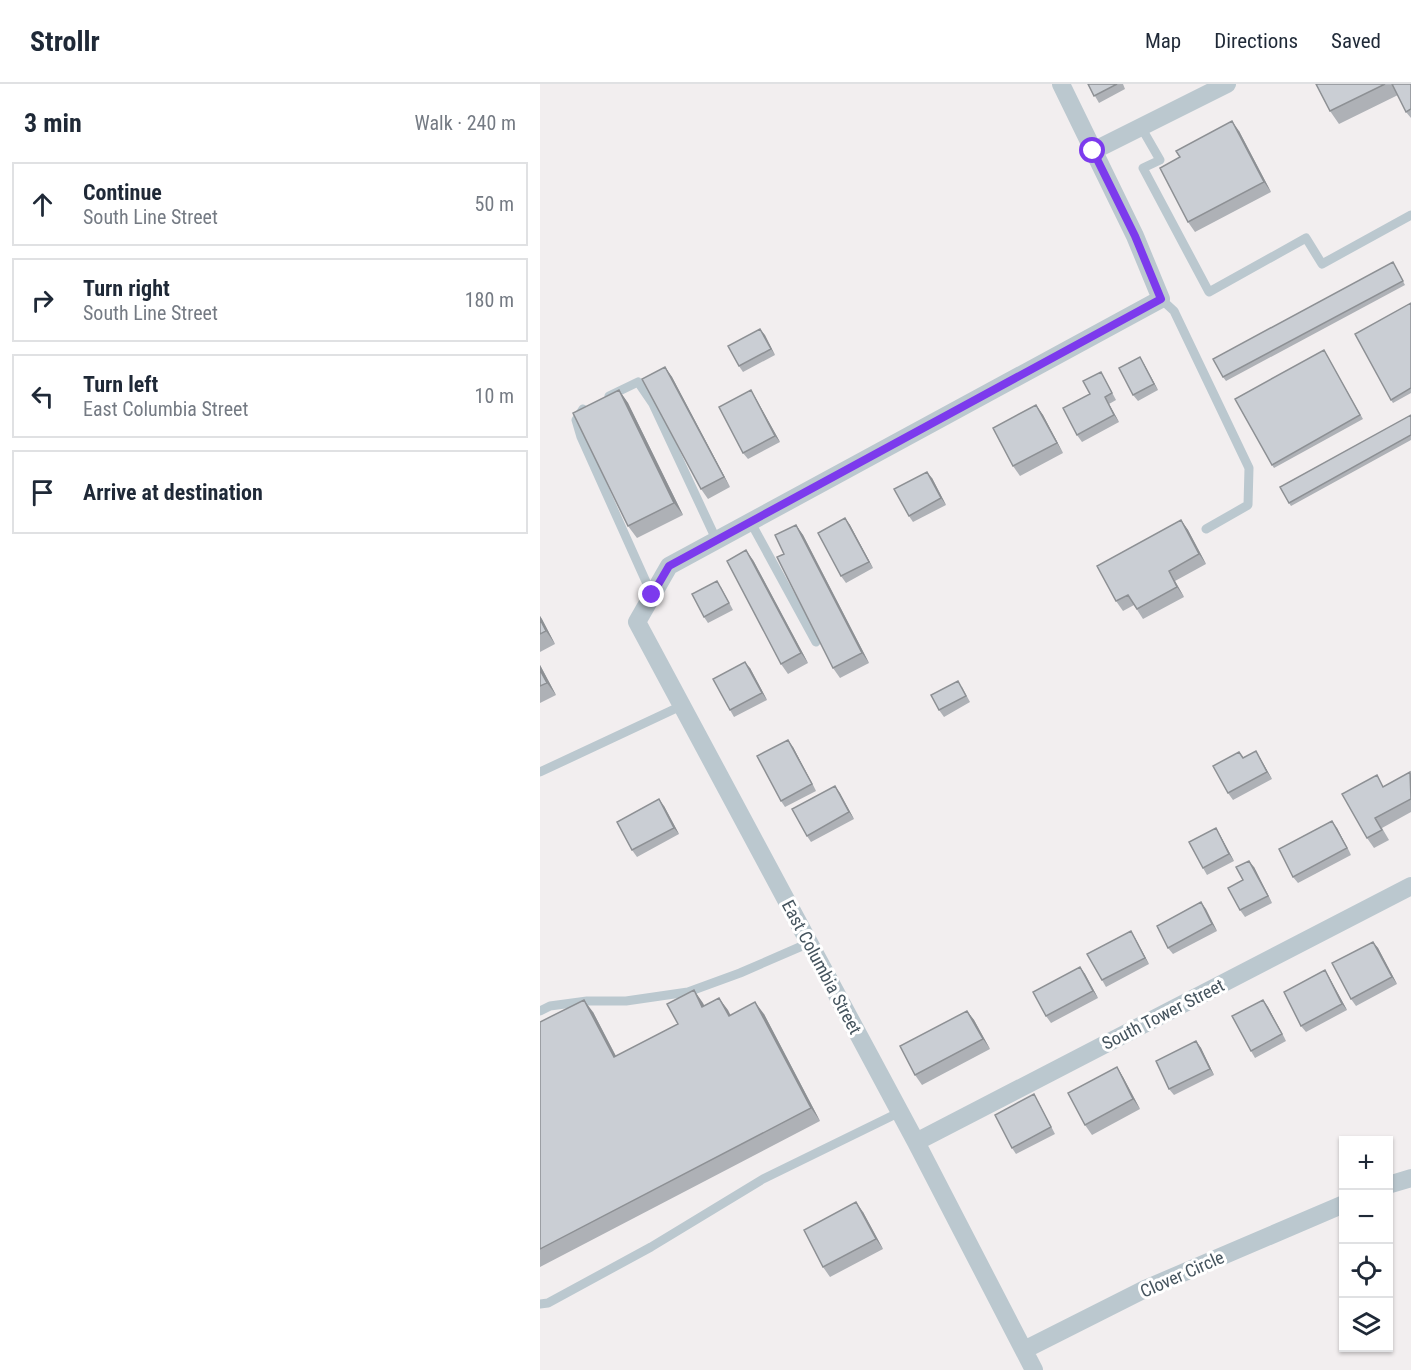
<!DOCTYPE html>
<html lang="en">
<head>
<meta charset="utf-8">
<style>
  :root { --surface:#fff; --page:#f2f2f3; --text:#1f2937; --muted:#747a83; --line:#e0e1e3 }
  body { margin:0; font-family:"Roboto Condensed",sans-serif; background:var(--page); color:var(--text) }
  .controls { position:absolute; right:18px; bottom:18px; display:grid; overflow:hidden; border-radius:0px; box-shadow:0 2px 4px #0004 }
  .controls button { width:54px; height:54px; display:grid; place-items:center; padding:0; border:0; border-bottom:2px solid var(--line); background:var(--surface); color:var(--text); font:30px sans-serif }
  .stop { position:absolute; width:18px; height:18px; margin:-14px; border:4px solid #7c3aed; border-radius:50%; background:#fff }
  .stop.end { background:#7c3aed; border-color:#fff; box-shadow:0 2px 6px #0008 }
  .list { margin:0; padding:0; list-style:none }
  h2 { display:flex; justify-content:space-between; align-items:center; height:78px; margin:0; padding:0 24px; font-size:26px }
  h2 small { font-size:20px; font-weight:400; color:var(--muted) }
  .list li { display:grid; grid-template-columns:39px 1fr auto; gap:18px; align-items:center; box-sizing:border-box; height:84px; margin:0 12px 12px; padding:0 12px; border:2px solid var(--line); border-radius:0px }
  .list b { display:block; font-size:22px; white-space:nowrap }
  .list p { margin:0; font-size:20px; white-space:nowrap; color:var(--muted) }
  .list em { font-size:20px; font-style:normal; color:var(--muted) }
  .icon { flex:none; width:33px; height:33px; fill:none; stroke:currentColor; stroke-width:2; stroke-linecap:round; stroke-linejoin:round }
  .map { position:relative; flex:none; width:871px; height:1286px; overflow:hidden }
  header { display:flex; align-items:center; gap:36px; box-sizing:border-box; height:84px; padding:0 30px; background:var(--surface); border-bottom:2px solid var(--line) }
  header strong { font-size:28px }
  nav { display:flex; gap:33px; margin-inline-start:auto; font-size:21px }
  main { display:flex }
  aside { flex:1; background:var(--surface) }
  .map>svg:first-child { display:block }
</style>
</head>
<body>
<header>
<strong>Strollr</strong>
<nav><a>Map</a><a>Directions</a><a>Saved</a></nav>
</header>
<main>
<aside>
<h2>3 min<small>Walk · 240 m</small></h2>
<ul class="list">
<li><svg class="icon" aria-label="ahead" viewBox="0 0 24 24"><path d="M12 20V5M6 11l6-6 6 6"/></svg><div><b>Continue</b><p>South Line Street</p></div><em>50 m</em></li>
<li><svg class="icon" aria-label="right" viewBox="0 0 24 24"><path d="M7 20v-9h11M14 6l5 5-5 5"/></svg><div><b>Turn right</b><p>South Line Street</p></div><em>180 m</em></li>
<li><svg class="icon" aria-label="left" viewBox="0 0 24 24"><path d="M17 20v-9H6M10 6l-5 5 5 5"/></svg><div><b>Turn left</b><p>East Columbia Street</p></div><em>10 m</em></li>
<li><svg class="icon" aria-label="arrive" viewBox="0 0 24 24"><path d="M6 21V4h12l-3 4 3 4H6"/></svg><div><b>Arrive at destination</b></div></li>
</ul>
</aside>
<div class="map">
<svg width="871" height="1286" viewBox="0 0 871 1286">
  <rect width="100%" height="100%" fill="#f2eeef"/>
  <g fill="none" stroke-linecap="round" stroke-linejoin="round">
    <path stroke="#bbc8cf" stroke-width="9" d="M 601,43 L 620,76 L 603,84 L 669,208 L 766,154 L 782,180 L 871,131
      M 621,215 L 634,227 L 709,384 L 708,421 L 666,445
      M 69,312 L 98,298 L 113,320 L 176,455
      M 43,325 L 36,336 L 41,353 L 112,511
      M 210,437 L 276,558
      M 0,688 L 141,622
      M 0,927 L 10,922 L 47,917 L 86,917 L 148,908 L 200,889 L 269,859
      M 0,1220 L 8,1219 L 111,1163 L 223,1095 L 360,1028"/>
    <path stroke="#bbc8cf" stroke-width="18" d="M 553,67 L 687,0
      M 376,1058 L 871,802
      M 848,1101 L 871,1094
      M 484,1266 L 605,1205 L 804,1120
      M 494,1286 L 376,1058 L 97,538 L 129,482 L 621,215 L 595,152 L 521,0"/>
  </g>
  <path fill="#aeb1b6" d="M 548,0 L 583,0 L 585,5 L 559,19 Z
    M 776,0 L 871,0 L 871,34 L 866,28 L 858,11 L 799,40 L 790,27 Z
    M 699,47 L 731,108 L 655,148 L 648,138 Z
    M 853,178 L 865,201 L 686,297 L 683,293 Z
    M 871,219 L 871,309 L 853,319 L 851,316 Z
    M 220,245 L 235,271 L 203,288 L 199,282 Z
    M 786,270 L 823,335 L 734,384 L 732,381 Z
    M 604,280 L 618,306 L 598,317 L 593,311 Z
    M 125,283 L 132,293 L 190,403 L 168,415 L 161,405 Z
    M 565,295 L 576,316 L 569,320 L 579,338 L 542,358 L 537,351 L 550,310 Z
    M 79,306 L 88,319 L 143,431 L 97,454 L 88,442 Z
    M 215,313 L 240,358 L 208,375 L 203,369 Z
    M 496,321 L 503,331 L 523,369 L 480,392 L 473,382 Z
    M 871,331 L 871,356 L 751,422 L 749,419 Z
    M 392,394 L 406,421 L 373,438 L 369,432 Z
    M 305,434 L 310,441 L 333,484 L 306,499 L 301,492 Z
    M 641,436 L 648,446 L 666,480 L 635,497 L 644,513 L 603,535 L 594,521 L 583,527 L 576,517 Z
    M 256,441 L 263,451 L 329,579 L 300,594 L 293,584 L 244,470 Z
    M 213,476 L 268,579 L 248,590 L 241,580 Z
    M 181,503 L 193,526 L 168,539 L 164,533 Z
    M 0,532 L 15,560 L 0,568 Z
    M 0,581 L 16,611 L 0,619 Z
    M 210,584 L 227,616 L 194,633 L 190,626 Z
    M 422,603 L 430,618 L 404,633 L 399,626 Z
    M 253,663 L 276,707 L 245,723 L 241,717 Z
    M 699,668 L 703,673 L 720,674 L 732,695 L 693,716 L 688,709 Z
    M 871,689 L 871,728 L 842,744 L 849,756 L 834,764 L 827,754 L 844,702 Z
    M 295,702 L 314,735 L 271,758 L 267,752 Z
    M 124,722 L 139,750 L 97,773 L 92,766 Z
    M 676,744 L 680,751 L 694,777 L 667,791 L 663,784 Z
    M 797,744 L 811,771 L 758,799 L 753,793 Z
    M 714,783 L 732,819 L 705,833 L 700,826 L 703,796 Z
    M 661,818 L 677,847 L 633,870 L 628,864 Z
    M 595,854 L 609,880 L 566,903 L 562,896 Z
    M 833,858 L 838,864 L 857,900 L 816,922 L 811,915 Z
    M 540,883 L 545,890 L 558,914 L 511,939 L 506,932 Z
    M 785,886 L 789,893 L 807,926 L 766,948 L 761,942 Z
    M 154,906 L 164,922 L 179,914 L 190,931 L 224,930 L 280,1037 L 0,1183 L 0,938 L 53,928 L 76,972 L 138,940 Z
    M 723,916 L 728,923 L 746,957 L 715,974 L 711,967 Z
    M 427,927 L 434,936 L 450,965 L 382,1001 L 375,991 Z
    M 656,957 L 661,964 L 674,991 L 634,1011 L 629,1005 Z
    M 577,983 L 583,993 L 600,1025 L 552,1051 L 545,1041 Z
    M 498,1017 L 515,1050 L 476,1070 L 472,1064 Z
    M 323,1128 L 343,1165 L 290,1193 L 283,1183 Z"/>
  <path fill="#8d9094" d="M 692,37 L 699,47 L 731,108 L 724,98 Z
    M 220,245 L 225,251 L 235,271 L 231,265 Z
    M 600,273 L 604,280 L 618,306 L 614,300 Z
    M 125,283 L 132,293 L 190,403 L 184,393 Z
    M 79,306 L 88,319 L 143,431 L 134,419 Z
    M 211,306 L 215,313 L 240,358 L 235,352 Z
    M 565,313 L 569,320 L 579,338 L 574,331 Z
    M 496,321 L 503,331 L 523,369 L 517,359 Z
    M 387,388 L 392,394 L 406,421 L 401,414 Z
    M 305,434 L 310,441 L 333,484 L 329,478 Z
    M 641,436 L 648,446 L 666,480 L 659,470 Z
    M 256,441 L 263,451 L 329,579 L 322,569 Z
    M 206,466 L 213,476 L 268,579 L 261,569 Z
    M 629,487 L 635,497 L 644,513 L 637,503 Z
    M 0,532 L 2,535 L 15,560 L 6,547 L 0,535 Z
    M 205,578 L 210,584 L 227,616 L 222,609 Z
    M 0,581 L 16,611 L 7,599 L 0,586 Z
    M 248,656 L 253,663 L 276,707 L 272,700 Z
    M 716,667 L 732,695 L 727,688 Z
    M 295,702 L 300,709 L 314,735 L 309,728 Z
    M 119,715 L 124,722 L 139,750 L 134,744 Z
    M 792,737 L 797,744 L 811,771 L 807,764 Z
    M 676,744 L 680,751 L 694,777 L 689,770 Z
    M 709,777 L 714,783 L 732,819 L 728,812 Z
    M 661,818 L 666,825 L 677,847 L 672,840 Z
    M 591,847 L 595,854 L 609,880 L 605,874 Z
    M 833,858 L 838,864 L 857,900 L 852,893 Z
    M 540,883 L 545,890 L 558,914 L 553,907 Z
    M 785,886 L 789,893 L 807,926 L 802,920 Z
    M 154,906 L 163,919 L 171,935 L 162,923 Z
    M 179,914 L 188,926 L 197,944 L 189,932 Z
    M 44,916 L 53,928 L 83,986 L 74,973 Z
    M 723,916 L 728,923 L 746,957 L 742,950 Z
    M 215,918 L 224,930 L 280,1037 L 271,1024 Z
    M 427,927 L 434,936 L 450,965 L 443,955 Z
    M 656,957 L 661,964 L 674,991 L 670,985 Z
    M 577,983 L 583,993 L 600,1025 L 593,1015 Z
    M 316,1118 L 323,1128 L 343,1165 L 336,1155 Z"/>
  <path fill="#caced4" stroke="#8d9094" stroke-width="1.5" d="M 548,0 L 577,0 L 554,12 Z
    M 776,0 L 845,0 L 790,27 Z
    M 852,0 L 871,0 L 871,25 L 866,28 Z
    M 692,37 L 724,98 L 648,138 L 620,84 L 640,73 L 636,67 Z
    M 853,178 L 863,197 L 683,293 L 673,275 Z
    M 871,219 L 871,304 L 851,316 L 815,250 Z
    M 220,245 L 231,265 L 199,282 L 188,262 Z
    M 784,266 L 820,331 L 732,381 L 695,315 Z
    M 600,273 L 614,300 L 593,311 L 579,284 Z
    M 125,283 L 184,393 L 161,405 L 102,295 Z
    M 561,288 L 572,309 L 565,313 L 574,331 L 537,351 L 523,324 L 550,310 L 543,297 Z
    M 79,306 L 134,419 L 88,442 L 33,329 Z
    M 211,306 L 235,352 L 203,369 L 179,323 Z
    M 496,321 L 517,359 L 473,382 L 453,344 Z
    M 871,331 L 871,351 L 749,419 L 740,403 Z
    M 387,388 L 401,414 L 369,432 L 354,405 Z
    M 305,434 L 329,478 L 301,492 L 278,449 Z
    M 641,436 L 659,470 L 629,487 L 637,503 L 597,525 L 588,511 L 576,517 L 557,482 Z
    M 256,441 L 322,569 L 293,584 L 237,473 L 244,470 L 235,451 Z
    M 206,466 L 261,569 L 241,580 L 187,477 Z
    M 177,497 L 189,519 L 164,533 L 152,510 Z
    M 0,535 L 6,547 L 0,550 Z
    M 205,578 L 222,609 L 190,626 L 173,595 Z
    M 0,586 L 7,599 L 0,602 Z
    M 418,597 L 426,612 L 399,626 L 391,611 Z
    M 248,656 L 272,700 L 241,717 L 217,672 Z
    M 716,667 L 727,688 L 688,709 L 673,682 L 699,668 L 703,674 Z
    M 870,688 L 871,715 L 835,734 L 842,746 L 827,754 L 802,710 L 837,691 L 843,703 Z
    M 295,702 L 309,728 L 267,752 L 252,725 Z
    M 119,715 L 134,744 L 92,766 L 77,738 Z
    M 792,737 L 807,764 L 753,793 L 739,765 Z
    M 676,744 L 689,770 L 663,784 L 649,758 Z
    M 709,777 L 728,812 L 700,826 L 688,804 L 703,796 L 696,783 Z
    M 661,818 L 672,840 L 628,864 L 617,842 Z
    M 591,847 L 605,874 L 562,896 L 547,870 Z
    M 833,858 L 852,893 L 811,915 L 792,879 Z
    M 540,883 L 553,907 L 506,932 L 493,908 Z
    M 785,886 L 802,920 L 761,942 L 744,908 Z
    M 154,906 L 162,923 L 179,914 L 189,932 L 215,918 L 271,1024 L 0,1165 L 0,938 L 44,916 L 74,973 L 138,940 L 127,920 Z
    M 723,916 L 742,950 L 711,967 L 692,932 Z
    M 427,927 L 443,955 L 375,991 L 360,962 Z
    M 656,957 L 670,985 L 629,1005 L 616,977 Z
    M 577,983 L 593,1015 L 545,1041 L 528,1009 Z
    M 494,1010 L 511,1043 L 472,1064 L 455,1031 Z
    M 316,1118 L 336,1155 L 283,1183 L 264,1146 Z"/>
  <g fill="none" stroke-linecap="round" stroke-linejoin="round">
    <path stroke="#7c3aed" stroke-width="8" d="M 112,511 L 129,482 L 621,215 L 595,152 L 553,67"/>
  </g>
  <g text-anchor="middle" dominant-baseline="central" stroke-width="6" stroke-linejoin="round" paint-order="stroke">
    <g font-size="18" fill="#45545e" stroke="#fff">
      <text transform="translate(282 883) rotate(62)">East Columbia Street</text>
      <text transform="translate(623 930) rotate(-27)">South Tower Street</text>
      <text transform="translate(642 1190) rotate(-24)">Clover Circle</text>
    </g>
  </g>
</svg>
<div class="controls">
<button>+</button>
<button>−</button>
<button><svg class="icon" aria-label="locate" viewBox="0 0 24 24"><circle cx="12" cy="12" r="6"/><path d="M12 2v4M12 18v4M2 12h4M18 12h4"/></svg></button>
<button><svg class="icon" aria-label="layers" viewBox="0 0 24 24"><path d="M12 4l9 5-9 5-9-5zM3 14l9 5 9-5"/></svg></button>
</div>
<div class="stop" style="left:553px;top:67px"></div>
<div class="stop end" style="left:112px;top:511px"></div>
</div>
</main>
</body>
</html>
